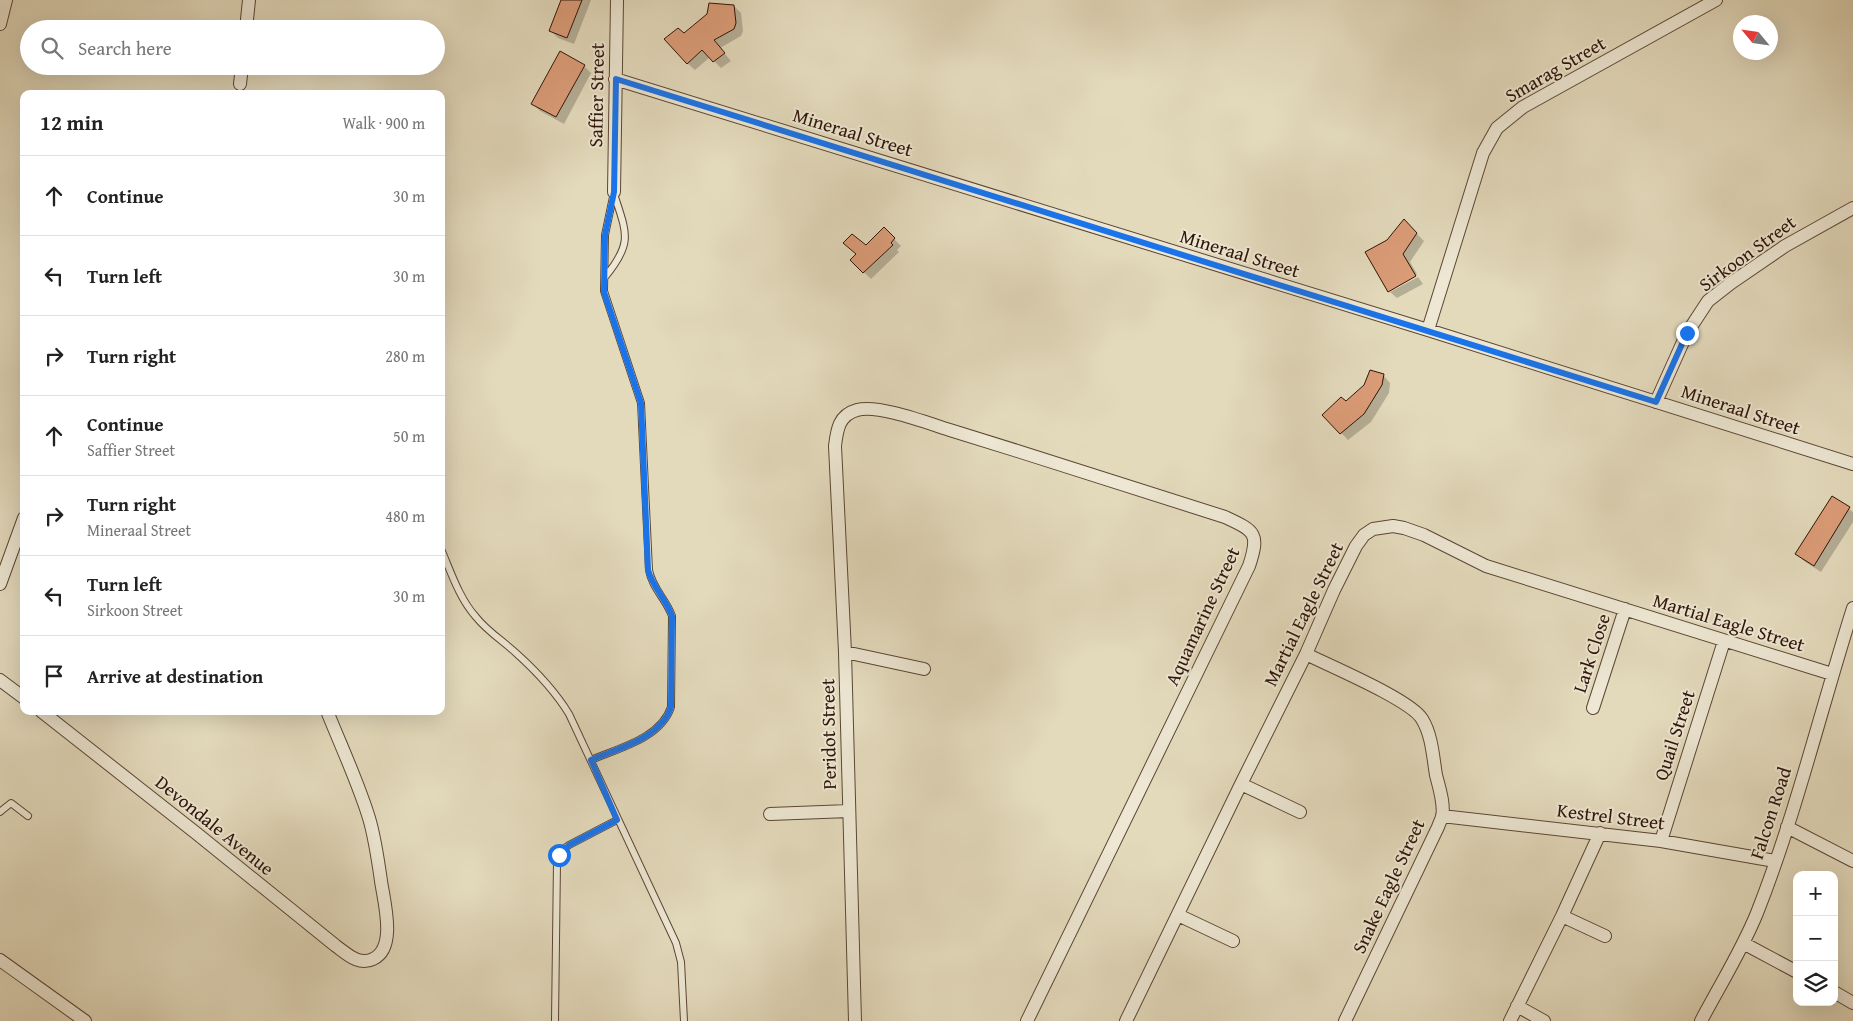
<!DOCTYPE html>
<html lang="en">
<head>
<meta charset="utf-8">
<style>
  :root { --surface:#fff; --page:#f6f6f6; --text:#222; --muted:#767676; --line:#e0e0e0 }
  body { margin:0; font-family:"Gentium Book Plus",serif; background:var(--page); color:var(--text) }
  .controls { position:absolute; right:15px; bottom:15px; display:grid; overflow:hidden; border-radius:10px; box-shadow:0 5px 20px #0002 }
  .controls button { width:45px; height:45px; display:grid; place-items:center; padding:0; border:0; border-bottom:1px solid var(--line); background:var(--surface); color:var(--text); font:25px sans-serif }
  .compass { position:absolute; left:1733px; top:15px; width:45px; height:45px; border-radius:50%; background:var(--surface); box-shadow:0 5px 20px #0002; rotate:299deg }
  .stop { position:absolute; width:15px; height:15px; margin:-11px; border:4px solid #1a73e8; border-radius:50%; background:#fff }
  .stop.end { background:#1a73e8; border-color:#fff; box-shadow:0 1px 5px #0008 }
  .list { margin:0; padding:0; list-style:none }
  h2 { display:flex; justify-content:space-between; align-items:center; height:65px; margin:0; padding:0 20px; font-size:21px }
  h2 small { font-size:16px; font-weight:400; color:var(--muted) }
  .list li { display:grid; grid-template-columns:32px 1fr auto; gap:15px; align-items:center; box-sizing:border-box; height:80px; padding:0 20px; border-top:1px solid var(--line) }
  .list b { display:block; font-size:19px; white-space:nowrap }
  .list p { margin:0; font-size:16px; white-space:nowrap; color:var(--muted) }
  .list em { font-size:16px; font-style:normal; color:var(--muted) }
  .icon { flex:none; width:28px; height:28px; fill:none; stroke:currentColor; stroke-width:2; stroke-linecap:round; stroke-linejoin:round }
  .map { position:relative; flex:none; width:1853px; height:1021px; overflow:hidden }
  .search { position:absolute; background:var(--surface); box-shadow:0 5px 20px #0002; left:20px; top:20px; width:425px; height:55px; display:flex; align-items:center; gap:12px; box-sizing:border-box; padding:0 18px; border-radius:28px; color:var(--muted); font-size:19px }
  .panel { position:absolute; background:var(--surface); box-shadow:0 5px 20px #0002; left:20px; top:90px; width:425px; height:625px; border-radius:10px }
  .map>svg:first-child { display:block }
</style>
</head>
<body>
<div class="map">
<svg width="1853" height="1021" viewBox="0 0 1853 1021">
  <rect width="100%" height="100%" fill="#e3dabc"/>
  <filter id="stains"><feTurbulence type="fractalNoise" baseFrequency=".004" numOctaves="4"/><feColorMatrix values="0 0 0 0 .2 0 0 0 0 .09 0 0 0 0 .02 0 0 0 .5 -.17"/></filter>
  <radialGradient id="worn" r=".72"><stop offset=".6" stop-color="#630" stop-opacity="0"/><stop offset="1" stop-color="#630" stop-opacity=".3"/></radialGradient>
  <path fill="#0003" d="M 563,0 L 591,0 L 574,44 L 558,38 L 551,31 Z
    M 734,6 L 741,13 L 743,31 L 741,36 L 720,48 L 731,61 L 721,68 L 710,57 L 695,70 L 687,63 L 684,35 Z
    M 584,66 L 591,73 L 564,124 L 540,111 L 533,104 Z
    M 1404,221 L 1424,241 L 1410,262 L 1417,274 L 1390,290 L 1390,291 L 1367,253 L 1388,241 Z
    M 884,229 L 901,246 L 897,250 L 899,252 L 871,279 L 851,260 Z
    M 1418,277 L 1423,284 L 1397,298 L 1390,292 Z
    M 1383,375 L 1390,383 L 1389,393 L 1371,422 L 1348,440 L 1324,415 L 1346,403 Z
    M 1832,497 L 1853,512 L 1853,522 L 1821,572 L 1804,561 L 1797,554 Z"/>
  <path fill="#dc9d78" stroke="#2e1408" d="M 561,0 L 582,0 L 567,38 L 549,31 Z
    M 709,3 L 734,5 L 736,23 L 734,29 L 714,40 L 725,53 L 713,62 L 702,50 L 687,64 L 664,39 L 678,28 L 684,33 L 707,14 Z
    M 560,51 L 585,65 L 556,117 L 531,104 Z
    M 1404,219 L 1417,233 L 1403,254 L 1416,276 L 1388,292 L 1365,252 L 1387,240 Z
    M 884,227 L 895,238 L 891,243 L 893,245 L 863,273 L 850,260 L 856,254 L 843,243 L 852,234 L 866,245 Z
    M 1370,370 L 1384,374 L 1382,385 L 1364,414 L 1340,434 L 1322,415 L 1341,397 L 1346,401 L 1364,385 Z
    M 1832,496 L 1850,507 L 1814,566 L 1795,554 Z"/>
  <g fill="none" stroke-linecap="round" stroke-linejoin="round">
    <g stroke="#5b4635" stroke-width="8">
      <path id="lane" d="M 605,277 C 633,243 627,234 614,194
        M 441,549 C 451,572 459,598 476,617 C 487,631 503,641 516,653 C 536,671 555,691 569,714 L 676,943 L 681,962 L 684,1021
        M 591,760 C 619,748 661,738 671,707 L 672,616 C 666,599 652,588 649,570 L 641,403 L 604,291 L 605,235 L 614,192
        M 0,812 L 11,803 L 28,816
        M 555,1021 L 557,862 L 562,850 L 569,845 L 617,820"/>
    </g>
    <g stroke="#5b4635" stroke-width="14">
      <path id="street" d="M 0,24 L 6,0
        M 246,29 L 249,0
        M 615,79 L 1428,330 L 1853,464
        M 240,84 L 242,66
        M 614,192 L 617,0
        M 1428,330 L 1483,153 L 1497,128 L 1523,107 L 1716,0
        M 1656,402 L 1687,333 L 1708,301 L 1731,283 L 1785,246 L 1853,208
        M 0,584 L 24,518
        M 845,652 L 924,669
        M 1306,654 C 1330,666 1411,700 1422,719 C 1432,735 1433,757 1436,775 C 1439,787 1445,805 1442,817 C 1441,820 1439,824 1438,827 L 1345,1021
        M 0,680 L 24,698
        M 1593,708 L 1625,609
        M 41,711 L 196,833 L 336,946 C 347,954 359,966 373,959 C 397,948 384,902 381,881 C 378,860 375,838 369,818 C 358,782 341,746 327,711
        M 1241,784 L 1300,812
        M 770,814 L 849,811
        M 1442,816 L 1661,841 L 1775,861
        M 1787,827 L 1853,861
        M 1661,841 L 1724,641
        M 1178,915 L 1233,941
        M 1562,916 L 1605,936
        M 1743,943 L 1797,972
        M 0,960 L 85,1021
        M 1834,992 L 1853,1003
        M 1517,1006 L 1544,1021
        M 855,1021 L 845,652 L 835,446 C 837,429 839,415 857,410 C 879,404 930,424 953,431 C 1044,459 1135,488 1225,517 C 1255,531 1260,533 1249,566 L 1027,1021
        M 1126,1021 L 1241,784 L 1306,654 L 1334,590 L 1356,546 L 1364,535 L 1373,529 L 1393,526 L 1404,528 L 1424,535 L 1486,566 L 1832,674
        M 1510,1021 L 1562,916 L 1600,833
        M 1701,1021 C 1720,985 1742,950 1757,913 C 1796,814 1821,709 1853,608"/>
    </g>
    <use href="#lane" stroke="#ede7d3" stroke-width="6"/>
    <use href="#street" stroke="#ede7d3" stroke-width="12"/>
  </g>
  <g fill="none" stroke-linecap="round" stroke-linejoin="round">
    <path stroke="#1a73e8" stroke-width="6" d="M 559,855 L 569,845 L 617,820 L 591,760 C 619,748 661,738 671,707 L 672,616 C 666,599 653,588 648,570 L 641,403 L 604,292 L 605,235 L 614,192 L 616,79 L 1656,402 L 1687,333"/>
  </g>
  <g text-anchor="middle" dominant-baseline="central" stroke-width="4" stroke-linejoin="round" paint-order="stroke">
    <g font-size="19" fill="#2e1408" stroke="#ede7d3">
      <text transform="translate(1555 69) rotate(-30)">Smarag Street</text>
      <text transform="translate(596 95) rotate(-89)">Saffier Street</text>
      <text transform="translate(853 132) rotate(17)">Mineraal Street</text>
      <text transform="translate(1240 253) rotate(17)">Mineraal Street</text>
      <text transform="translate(1747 253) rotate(-36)">Sirkoon Street</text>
      <text transform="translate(1741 409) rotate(18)">Mineraal Street</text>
      <text transform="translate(1303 614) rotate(-64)">Martial Eagle Street</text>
      <text transform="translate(1202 616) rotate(-65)">Aquamarine Street</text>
      <text transform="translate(1729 622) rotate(17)">Martial Eagle Street</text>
      <text transform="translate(1591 653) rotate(-72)">Lark Close</text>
      <text transform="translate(828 734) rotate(-91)">Peridot Street</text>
      <text transform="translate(1674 735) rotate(-72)">Quail Street</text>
      <text transform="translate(1770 813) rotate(-72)">Falcon Road</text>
      <text transform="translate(1611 816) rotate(7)">Kestrel Street</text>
      <text transform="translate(215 825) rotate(39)">Devondale Avenue</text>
      <text transform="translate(1388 886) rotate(-65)">Snake Eagle Street</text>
    </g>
  </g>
  <rect width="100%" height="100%" filter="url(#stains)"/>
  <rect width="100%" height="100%" fill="url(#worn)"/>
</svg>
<div class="controls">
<button>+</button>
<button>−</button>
<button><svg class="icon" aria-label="layers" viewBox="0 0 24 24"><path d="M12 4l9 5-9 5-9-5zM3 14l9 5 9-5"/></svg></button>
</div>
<svg class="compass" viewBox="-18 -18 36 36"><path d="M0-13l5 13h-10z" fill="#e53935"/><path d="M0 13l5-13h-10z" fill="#767676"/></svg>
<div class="stop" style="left:559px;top:855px"></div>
<div class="stop end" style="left:1687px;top:333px"></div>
<div class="search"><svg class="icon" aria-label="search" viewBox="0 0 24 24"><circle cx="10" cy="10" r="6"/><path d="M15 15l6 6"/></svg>Search here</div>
<section class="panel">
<h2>12 min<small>Walk · 900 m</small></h2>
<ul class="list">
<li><svg class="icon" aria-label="ahead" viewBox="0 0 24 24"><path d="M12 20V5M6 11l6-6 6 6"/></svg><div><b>Continue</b></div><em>30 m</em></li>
<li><svg class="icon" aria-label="left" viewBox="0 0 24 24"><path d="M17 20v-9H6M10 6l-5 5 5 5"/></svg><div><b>Turn left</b></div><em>30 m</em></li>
<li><svg class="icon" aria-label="right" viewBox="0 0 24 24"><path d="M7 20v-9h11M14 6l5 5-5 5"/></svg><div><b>Turn right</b></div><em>280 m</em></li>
<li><svg class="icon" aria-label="ahead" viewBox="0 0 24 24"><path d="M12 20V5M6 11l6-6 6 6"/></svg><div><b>Continue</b><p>Saffier Street</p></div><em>50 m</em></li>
<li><svg class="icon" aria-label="right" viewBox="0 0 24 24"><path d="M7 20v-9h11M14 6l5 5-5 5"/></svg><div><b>Turn right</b><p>Mineraal Street</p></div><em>480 m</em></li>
<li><svg class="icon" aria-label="left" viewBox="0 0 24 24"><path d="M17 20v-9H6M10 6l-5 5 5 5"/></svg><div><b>Turn left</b><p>Sirkoon Street</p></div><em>30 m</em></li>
<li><svg class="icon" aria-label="arrive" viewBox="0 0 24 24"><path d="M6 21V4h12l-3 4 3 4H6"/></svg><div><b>Arrive at destination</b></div></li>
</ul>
</section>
</div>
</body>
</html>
